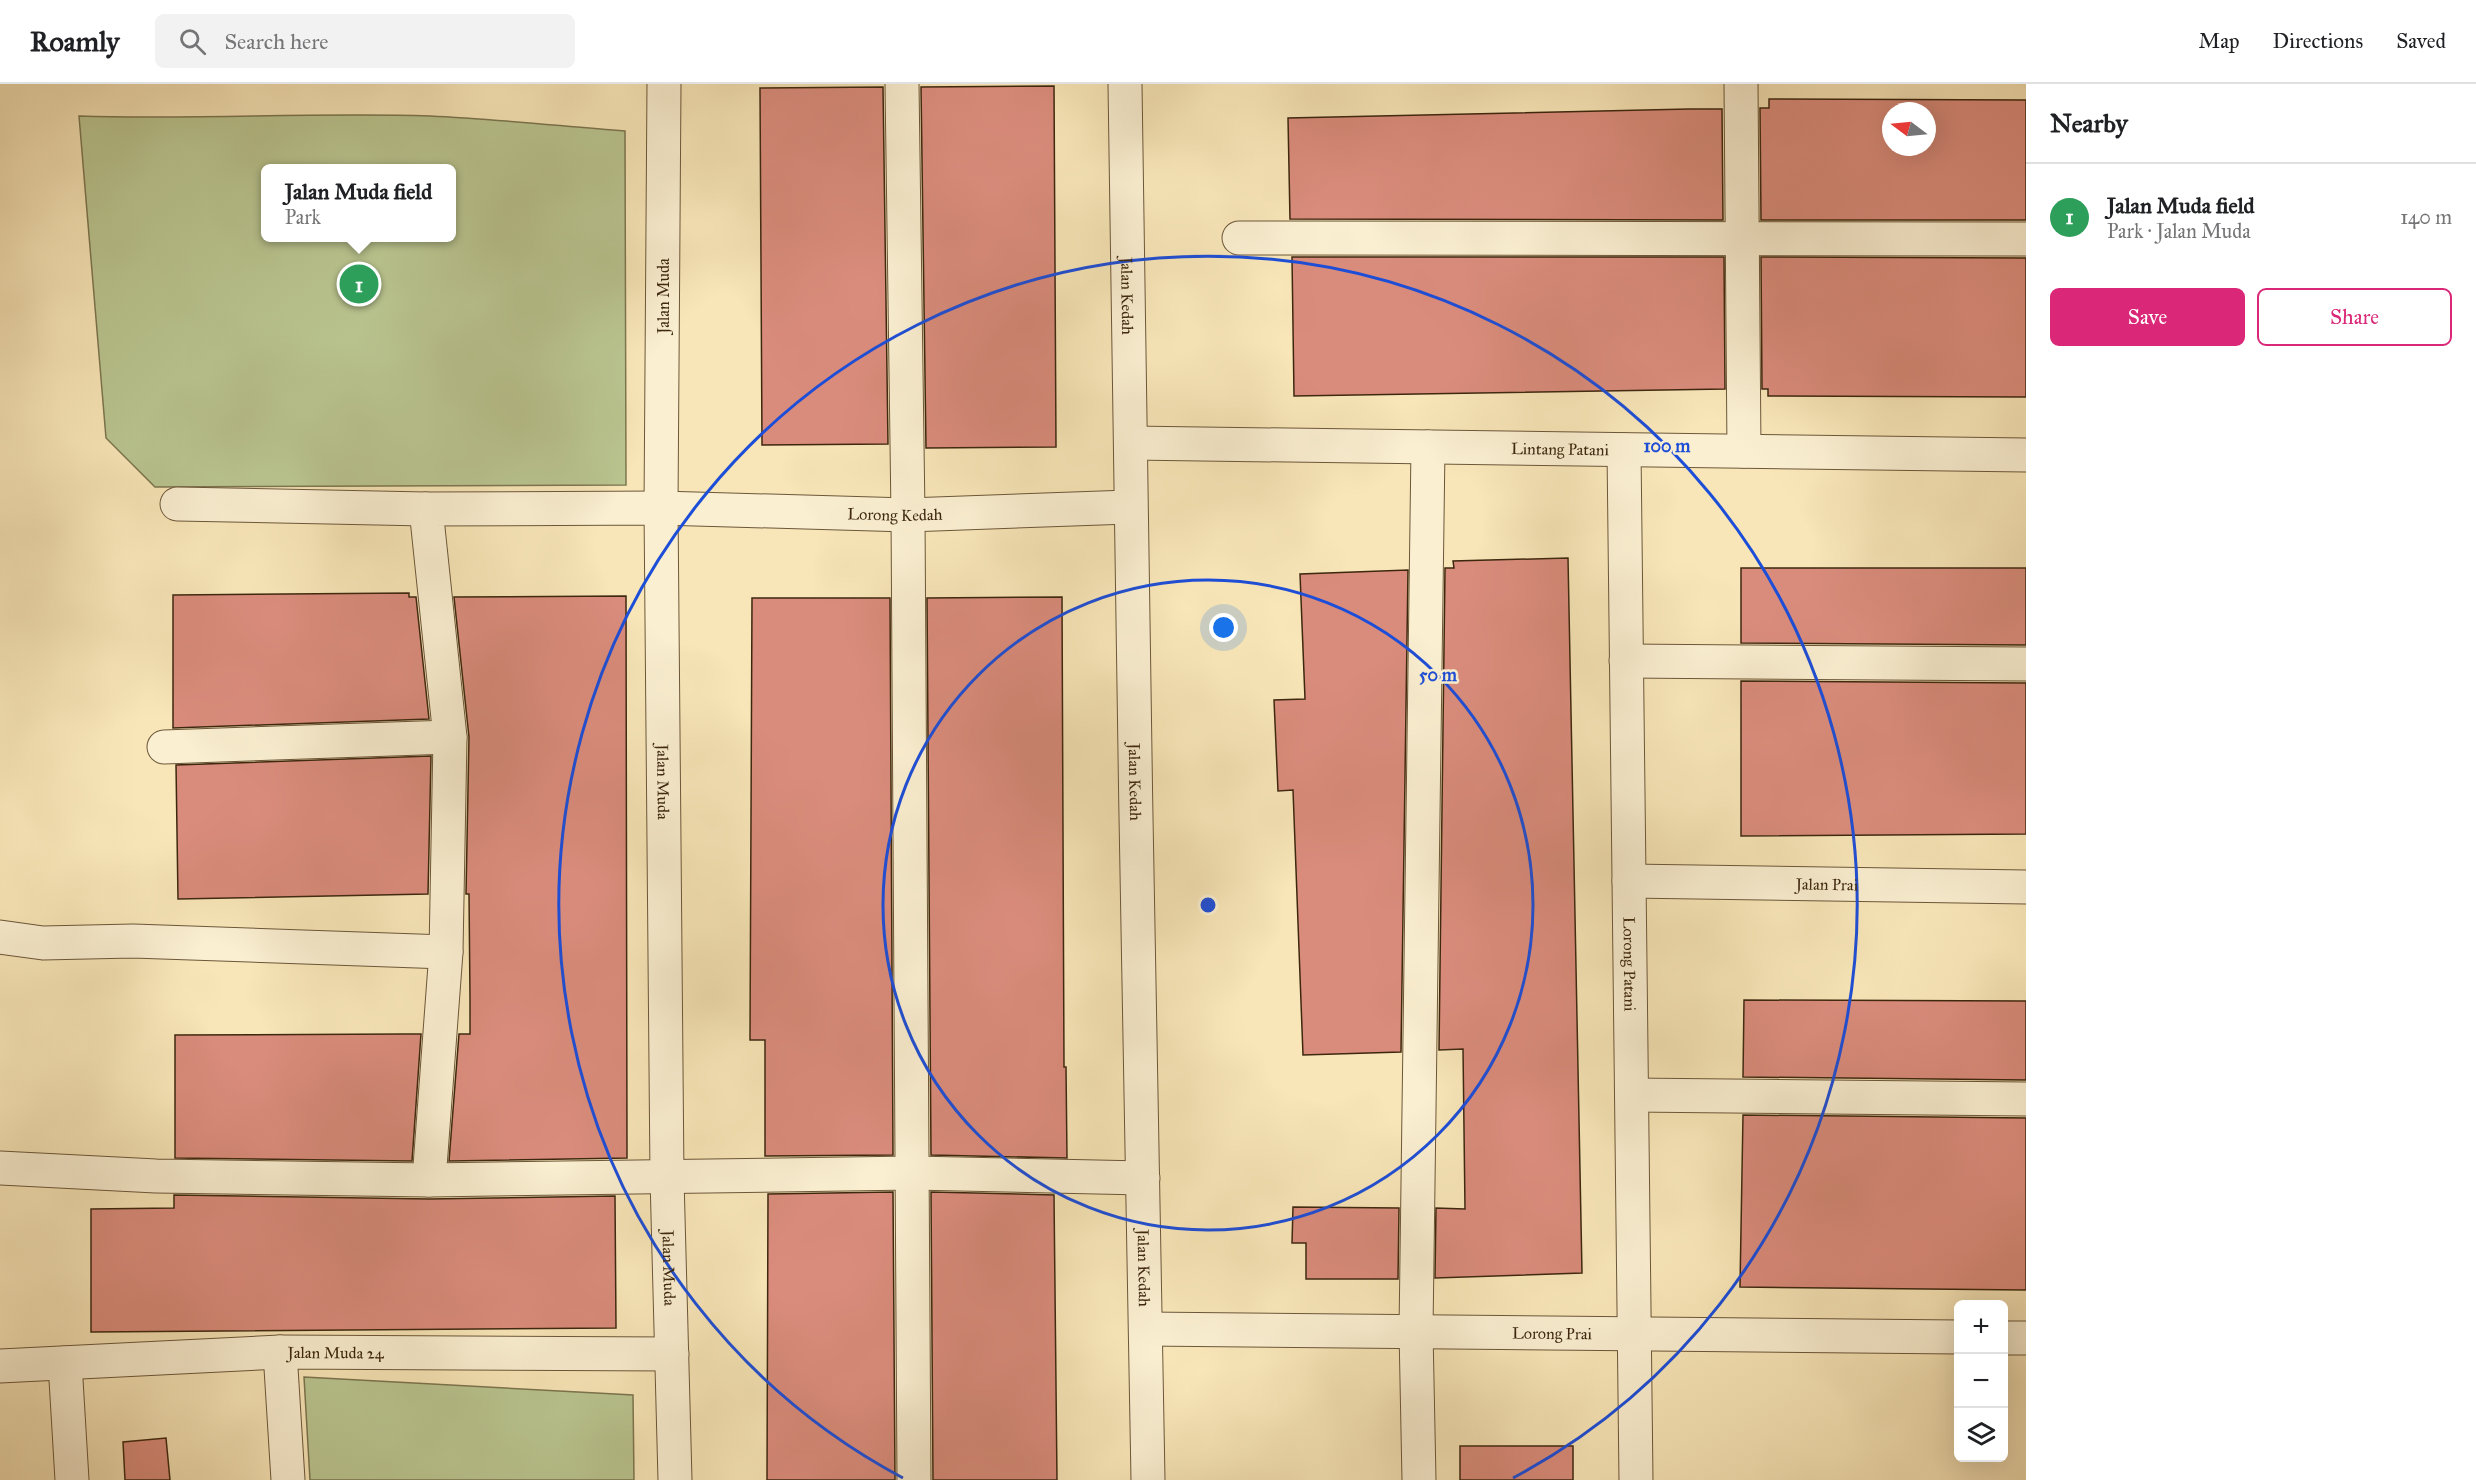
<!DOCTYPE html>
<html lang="en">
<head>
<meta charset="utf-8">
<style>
  :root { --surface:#fff; --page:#f2f2f2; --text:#202124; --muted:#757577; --line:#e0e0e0; --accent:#db2777 }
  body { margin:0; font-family:"IM FELL Great Primer",serif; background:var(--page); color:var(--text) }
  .controls { position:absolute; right:18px; bottom:18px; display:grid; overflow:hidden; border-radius:9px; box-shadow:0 6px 24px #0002 }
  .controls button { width:54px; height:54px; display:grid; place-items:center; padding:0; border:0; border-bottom:2px solid var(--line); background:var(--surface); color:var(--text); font:30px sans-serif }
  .compass { position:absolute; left:1882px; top:18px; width:54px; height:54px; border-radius:50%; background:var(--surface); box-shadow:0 6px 24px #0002; rotate:286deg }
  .you { position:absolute; left:1224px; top:544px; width:21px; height:21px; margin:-15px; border:4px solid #fff; border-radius:50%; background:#1a73e8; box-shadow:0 0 0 9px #1a73e833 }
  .badge { display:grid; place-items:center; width:39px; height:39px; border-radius:50%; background:var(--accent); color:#fff; font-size:20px; font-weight:700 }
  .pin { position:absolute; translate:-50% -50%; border:3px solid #fff; box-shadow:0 2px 6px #0006 }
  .popup { position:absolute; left:261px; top:80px; width:195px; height:78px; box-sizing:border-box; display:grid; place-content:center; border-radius:9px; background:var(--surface); filter:drop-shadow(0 2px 4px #0005); font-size:20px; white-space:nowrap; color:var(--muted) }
  .popup b { font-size:22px; color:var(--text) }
  .popup::after { content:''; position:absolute; left:50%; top:100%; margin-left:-12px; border:12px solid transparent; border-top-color:var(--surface) }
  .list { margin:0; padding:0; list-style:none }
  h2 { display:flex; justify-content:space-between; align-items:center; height:78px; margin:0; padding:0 24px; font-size:26px }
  h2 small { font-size:20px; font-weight:400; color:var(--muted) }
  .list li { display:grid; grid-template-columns:39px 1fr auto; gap:18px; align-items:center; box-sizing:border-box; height:108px; padding:0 24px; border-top:2px solid var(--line) }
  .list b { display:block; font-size:22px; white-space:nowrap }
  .list p { margin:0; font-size:20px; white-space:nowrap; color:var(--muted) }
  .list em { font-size:20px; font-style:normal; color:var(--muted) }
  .actions { display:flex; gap:12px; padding:18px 24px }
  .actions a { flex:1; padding:14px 0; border:2px solid var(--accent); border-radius:9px; text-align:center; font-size:21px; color:var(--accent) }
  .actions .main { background:var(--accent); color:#fff }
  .icon { flex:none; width:33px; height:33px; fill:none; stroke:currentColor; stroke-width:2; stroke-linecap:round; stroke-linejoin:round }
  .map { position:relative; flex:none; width:2026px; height:1396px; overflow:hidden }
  header { display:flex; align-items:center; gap:36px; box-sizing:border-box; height:84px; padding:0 30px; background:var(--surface); border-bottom:2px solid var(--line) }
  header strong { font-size:28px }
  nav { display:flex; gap:33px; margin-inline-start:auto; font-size:21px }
  .search { width:420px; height:54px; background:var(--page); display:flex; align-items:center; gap:15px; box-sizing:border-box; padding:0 21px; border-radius:9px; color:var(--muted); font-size:22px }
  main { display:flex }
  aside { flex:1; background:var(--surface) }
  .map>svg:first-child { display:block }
</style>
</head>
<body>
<header>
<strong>Roamly</strong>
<div class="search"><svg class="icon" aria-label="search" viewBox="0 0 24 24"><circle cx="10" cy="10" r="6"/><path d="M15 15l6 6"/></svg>Search here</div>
<nav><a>Map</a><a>Directions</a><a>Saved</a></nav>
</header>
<main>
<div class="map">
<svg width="2026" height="1396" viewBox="0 0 2026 1396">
  <rect width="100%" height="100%" fill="#f8e6b8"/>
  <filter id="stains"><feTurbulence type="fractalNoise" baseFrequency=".00333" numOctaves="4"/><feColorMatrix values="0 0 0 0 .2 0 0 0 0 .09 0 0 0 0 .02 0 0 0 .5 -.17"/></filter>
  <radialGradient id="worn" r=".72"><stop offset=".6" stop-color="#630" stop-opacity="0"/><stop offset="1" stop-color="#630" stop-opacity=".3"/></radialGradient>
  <path fill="#bac691" stroke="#7c7650" stroke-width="1.5" fill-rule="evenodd" d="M 79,32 C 196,36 313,28 430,32 C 495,35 560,42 625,47 L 626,401 L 155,403 L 106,354 ZM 266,85 L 452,85 L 452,154 L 266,154 Z
    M 304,1293 L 633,1311 L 634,1396 L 310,1396 Z"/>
  <path fill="#da8c7c" stroke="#3d270f" stroke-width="1.5" fill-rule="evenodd" d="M 1054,2 L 1056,363 L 926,364 L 921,3 Z
    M 883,3 L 888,360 L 762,361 L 760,4 Z
    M 1769,15 L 2026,16 L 2026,136 L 1761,136 L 1760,24 L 1769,24 ZM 1891,27 L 1927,27 L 1927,63 L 1891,63 Z
    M 1689,25 L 1722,25 L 1723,136 L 1290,135 L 1288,34 Z
    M 1292,173 L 1724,173 L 1725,305 L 1294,312 Z
    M 1761,173 L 2026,174 L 2026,313 L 1768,312 L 1768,305 L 1762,305 Z
    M 1568,474 L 1582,1189 L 1435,1194 L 1436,1124 L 1465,1125 L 1463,965 L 1439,966 L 1445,484 L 1454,484 L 1453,477 Z
    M 1741,484 L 2026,484 L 2026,561 L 1741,559 Z
    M 1408,486 L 1401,968 L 1303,971 L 1293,706 L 1278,707 L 1274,616 L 1305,615 L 1300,490 Z
    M 409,509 L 409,513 L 416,513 L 429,635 L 173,644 L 173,511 Z
    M 626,512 L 627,1074 L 449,1077 L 459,950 L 470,950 L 470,914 L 469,810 L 466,810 L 469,653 L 454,513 Z
    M 1062,513 L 1064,983 L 1066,983 L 1067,1074 L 931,1071 L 927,514 Z
    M 752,514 L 890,514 L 893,1071 L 765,1072 L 765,956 L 750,956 Z
    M 1741,597 L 2026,599 L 2026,750 L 1741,752 Z
    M 431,672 L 428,810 L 178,815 L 176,681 Z
    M 1744,916 L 2026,917 L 2026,996 L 1743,993 Z
    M 404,950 L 421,950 L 412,1077 L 175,1074 L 175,951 Z
    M 1743,1031 L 2026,1034 L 2026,1206 L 1740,1203 Z
    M 893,1108 L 895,1396 L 767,1396 L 768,1110 Z
    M 931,1108 L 1054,1111 L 1057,1396 L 933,1396 Z
    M 174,1111 L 429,1115 L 615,1112 L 616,1244 L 91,1248 L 91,1125 L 174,1124 Z
    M 1293,1123 L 1399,1124 L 1398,1195 L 1306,1195 L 1306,1159 L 1292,1159 Z
    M 166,1354 L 170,1396 L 125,1396 L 123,1358 Z
    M 1460,1362 L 1573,1362 L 1573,1396 L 1460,1396 Z"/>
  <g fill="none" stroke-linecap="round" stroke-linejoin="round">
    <g stroke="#6c5739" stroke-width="35">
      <g id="minor">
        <path id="s1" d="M 664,0 L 661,424 L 667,1094 L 675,1396"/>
        <path d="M 902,0 L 908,431 L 914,1396"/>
        <path id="s2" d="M 1125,0 C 1130,465 1140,931 1148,1396"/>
        <path d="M 1741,0 L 1744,367"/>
        <path d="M 1239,154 L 2026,155"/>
        <path id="s3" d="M 1131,359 L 2026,371"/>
        <path id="s4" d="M 1624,366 L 1636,1396"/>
        <path d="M 177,420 L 426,425"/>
        <path d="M 1626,577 L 2026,580"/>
        <path d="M 164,663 L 450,653"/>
        <path id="s5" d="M 1629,797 L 2026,803"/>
        <path d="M 0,853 L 43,859 L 133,857 L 446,868"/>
        <path d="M 1632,1011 L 2026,1015"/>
        <path d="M 0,1084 L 156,1092 L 429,1096 L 913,1089 L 1143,1094"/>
        <path id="s6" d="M 429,1096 L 446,868 L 450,653 L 426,425 L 661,424 L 908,431 L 1129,423"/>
        <path id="s7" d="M 1146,1245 L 1958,1253"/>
        <path d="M 2004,1254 L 2026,1254"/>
        <path d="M 280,1268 L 288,1396"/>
        <path d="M 65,1279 L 72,1396"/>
        <path id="s8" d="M 0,1282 L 280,1268 L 672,1270"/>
        <path d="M 1419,1396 L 1416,1247 L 1428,363"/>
      </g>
    </g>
    <use href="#minor" stroke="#faefd1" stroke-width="33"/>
  </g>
  <g fill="none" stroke="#1d4ed8" stroke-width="3">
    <circle cx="1208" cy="821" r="325"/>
    <path d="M903 1394A649 649 0 1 1 1513 1394"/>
  </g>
  <g text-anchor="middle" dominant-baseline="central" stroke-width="5" stroke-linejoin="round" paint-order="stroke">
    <g font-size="16" fill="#3d270f" stroke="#faefd1">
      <text transform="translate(663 212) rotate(-90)">Jalan Muda</text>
      <text stroke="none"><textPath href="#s2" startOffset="212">Jalan Kedah</textPath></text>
      <text stroke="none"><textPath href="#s3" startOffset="429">Lintang Patani</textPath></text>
      <text stroke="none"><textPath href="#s6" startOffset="1142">Lorong Kedah</textPath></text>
      <text stroke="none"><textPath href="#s1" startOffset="698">Jalan Muda</textPath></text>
      <text stroke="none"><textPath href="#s2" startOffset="698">Jalan Kedah</textPath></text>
      <text stroke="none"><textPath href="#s5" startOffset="198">Jalan Prai</textPath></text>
      <text stroke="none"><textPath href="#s4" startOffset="514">Lorong Patani</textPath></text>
      <text stroke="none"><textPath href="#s1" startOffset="1184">Jalan Muda</textPath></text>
      <text stroke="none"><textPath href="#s2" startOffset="1184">Jalan Kedah</textPath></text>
      <text stroke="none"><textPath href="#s7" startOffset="406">Lorong Prai</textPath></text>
      <text stroke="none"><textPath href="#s8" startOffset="336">Jalan Muda 24</textPath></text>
    </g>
  </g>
  <circle cx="1208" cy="821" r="9" fill="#1d4ed8" stroke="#faefd1" stroke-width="3"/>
  <g font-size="18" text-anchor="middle" font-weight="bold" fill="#1d4ed8" stroke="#faefd1" stroke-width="5" stroke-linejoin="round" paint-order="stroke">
    <text x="1667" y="368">100 m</text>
    <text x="1438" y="597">50 m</text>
  </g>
  <rect width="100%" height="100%" filter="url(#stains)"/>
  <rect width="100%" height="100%" fill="url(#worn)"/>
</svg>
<div class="controls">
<button>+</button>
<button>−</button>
<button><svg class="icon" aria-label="layers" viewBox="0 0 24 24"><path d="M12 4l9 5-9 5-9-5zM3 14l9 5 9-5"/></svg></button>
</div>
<svg class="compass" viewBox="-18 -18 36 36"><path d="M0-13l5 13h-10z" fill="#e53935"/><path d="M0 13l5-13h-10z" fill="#757577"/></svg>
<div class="you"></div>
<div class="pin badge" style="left:359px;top:200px;background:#2e9e5b">1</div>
<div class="popup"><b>Jalan Muda field</b>Park</div>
</div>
<aside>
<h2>Nearby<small></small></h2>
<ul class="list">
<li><span class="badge" style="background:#2e9e5b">1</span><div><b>Jalan Muda field</b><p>Park · Jalan Muda</p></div><em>140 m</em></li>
</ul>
<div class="actions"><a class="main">Save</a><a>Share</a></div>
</aside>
</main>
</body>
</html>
